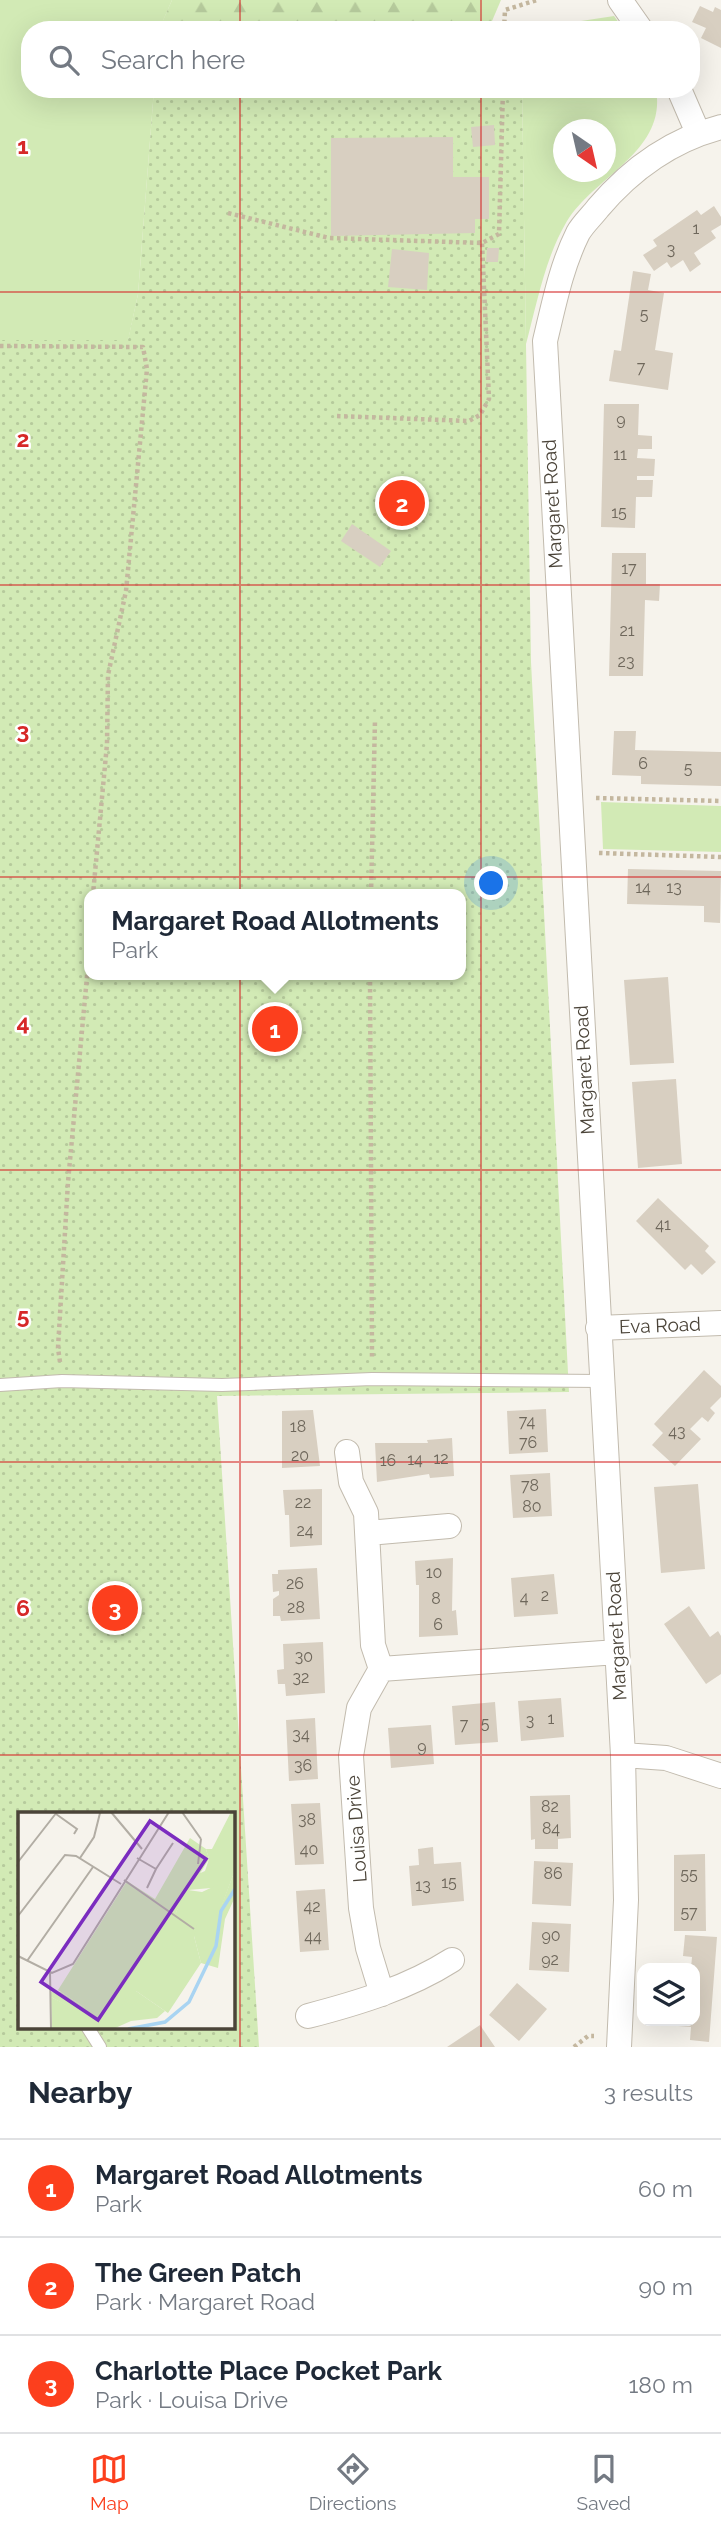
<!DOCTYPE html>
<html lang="en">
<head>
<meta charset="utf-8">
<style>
  :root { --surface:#fff; --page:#f2f2f3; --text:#1f2937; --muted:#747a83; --line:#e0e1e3; --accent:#fc3f1d }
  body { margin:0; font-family:Raleway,sans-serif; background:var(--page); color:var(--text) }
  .controls { position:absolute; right:21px; bottom:21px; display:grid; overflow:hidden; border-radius:14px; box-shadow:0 7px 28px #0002 }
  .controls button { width:63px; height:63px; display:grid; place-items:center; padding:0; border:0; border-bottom:2px solid var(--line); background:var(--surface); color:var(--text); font:35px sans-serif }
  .compass { position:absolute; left:553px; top:119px; width:63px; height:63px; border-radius:50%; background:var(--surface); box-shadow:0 7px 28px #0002; rotate:146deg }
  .you { position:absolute; left:492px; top:884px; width:24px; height:24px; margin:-18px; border:5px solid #fff; border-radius:50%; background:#1a73e8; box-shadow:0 0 0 10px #1a73e833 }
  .badge { display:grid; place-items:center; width:46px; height:46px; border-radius:50%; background:var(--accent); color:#fff; font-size:23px; font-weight:700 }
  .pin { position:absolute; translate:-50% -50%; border:4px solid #fff; box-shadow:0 2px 7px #0006 }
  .popup { position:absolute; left:84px; top:889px; width:382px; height:91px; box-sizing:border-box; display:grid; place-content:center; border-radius:14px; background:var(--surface); filter:drop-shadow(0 2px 5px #0005); font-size:23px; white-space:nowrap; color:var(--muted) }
  .popup b { font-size:26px; color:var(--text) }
  .popup::after { content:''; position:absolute; left:50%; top:100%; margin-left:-14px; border:14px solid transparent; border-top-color:var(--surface) }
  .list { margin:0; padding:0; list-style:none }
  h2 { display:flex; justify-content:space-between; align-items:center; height:91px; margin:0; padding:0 28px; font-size:30px }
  h2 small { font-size:23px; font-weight:400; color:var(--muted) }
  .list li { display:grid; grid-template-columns:46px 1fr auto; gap:21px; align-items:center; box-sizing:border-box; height:98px; padding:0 28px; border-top:2px solid var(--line) }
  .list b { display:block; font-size:26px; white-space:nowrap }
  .list p { margin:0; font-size:23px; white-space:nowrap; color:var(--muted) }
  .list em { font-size:23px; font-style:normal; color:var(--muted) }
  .icon { flex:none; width:38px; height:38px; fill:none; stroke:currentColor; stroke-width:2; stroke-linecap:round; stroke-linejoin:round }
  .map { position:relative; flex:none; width:721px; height:2047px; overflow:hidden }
  .search { position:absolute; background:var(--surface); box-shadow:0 7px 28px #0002; left:21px; right:21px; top:21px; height:77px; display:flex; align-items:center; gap:18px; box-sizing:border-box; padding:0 24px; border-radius:28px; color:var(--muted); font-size:26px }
  .sheet { height:385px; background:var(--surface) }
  nav { display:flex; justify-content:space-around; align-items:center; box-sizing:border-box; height:98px; border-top:2px solid var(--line); background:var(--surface); font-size:19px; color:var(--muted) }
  nav a { display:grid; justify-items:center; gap:4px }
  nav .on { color:var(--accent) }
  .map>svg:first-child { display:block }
</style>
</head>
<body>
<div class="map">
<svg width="721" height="2047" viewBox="0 0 721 2047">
  <defs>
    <pattern id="forest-firs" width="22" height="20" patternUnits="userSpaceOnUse" patternTransform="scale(1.75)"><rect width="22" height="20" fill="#d2eab5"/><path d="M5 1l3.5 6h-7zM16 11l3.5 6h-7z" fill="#b6ca9c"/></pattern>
    <pattern id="park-dots" width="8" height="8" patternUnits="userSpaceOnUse" patternTransform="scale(1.75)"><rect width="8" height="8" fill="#d2eab5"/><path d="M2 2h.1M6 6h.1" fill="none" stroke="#b6ca9c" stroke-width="1.8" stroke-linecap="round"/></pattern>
  </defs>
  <rect width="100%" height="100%" fill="#f6f3ec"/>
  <path fill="#d2eab5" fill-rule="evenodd" d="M 0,0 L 172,0 L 159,30 L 30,30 L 30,89 L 154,89 L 138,294 L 128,341 L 0,340 Z
    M 614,16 L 624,30 L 522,30 Z
    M 522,89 L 656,89 C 667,151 596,175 567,221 C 545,258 537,303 526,344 ZM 564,130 L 606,130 L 606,172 L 564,172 Z
    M 601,802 L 721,806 L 721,852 L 603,849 Z"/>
  <path fill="url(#forest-firs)" d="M 172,0 L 501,0 L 489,28 L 160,27 Z"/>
  <path fill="url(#park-dots)" fill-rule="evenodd" d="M 160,27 L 489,28 L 518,30 L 159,30 Z
    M 154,89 L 522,89 L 531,662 L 569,1392 L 217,1396 L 259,2047 L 0,2047 L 0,340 L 128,340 L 138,294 ZM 90,894 L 460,894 L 460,975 L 90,975 ZM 19,1814 L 233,1814 L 233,2028 L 19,2028 Z"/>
  <path fill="#d8cfc1" d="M 700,6 L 713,12 L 715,7 L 721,10 L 721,48 L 701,38 L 706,28 L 692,22 Z
    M 494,125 L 495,145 L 473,147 L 471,127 Z
    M 453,137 L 453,177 L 489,177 L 489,219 L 475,219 L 475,233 L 331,236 L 331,138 Z
    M 714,206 L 721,217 L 721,225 L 711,231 L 716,238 L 694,253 L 701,264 L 690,272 L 683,260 L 671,268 L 667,262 L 654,271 L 643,255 L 657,246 L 653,240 L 697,210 L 701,215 Z
    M 487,248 L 499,248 L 498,262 L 486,262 Z
    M 392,249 L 429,253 L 427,290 L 388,287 Z
    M 633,271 L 651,274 L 648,290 L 664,293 L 655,350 L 673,353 L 668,390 L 609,381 L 614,350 L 621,351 Z
    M 604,404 L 639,404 L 638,435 L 652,436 L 652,449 L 638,449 L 637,458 L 655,459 L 654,476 L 637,476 L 637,480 L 653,480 L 652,497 L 636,497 L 635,528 L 601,527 Z
    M 352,524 L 391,551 L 380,567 L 341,541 Z
    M 612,553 L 646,553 L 646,584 L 660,584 L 659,601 L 645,600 L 643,676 L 609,676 Z
    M 614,731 L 636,731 L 635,750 L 721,752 L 721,786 L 641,784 L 641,776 L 612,775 Z
    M 628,869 L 721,871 L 720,923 L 704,922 L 704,906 L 627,904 Z
    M 668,977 L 674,1063 L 630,1065 L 624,980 Z
    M 676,1079 L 682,1164 L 638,1168 L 632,1082 Z
    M 658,1198 L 709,1246 L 705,1251 L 716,1262 L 702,1275 L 691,1264 L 685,1270 L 636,1221 Z
    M 704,1370 L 721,1386 L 721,1397 L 710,1408 L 715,1413 L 708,1422 L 702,1417 L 690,1429 L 701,1439 L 675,1466 L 652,1445 L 663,1433 L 654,1424 Z
    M 546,1409 L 548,1452 L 509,1454 L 507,1411 Z
    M 313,1410 L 320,1466 L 282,1468 L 282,1411 Z
    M 452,1438 L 454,1476 L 430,1478 L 429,1474 L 377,1482 L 375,1443 L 428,1443 L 427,1440 Z
    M 550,1473 L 552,1516 L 513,1518 L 510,1475 Z
    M 698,1484 L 705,1569 L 661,1573 L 654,1487 Z
    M 322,1489 L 322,1545 L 290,1547 L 289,1515 L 285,1515 L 283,1490 Z
    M 453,1558 L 452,1611 L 456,1610 L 458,1635 L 419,1637 L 419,1585 L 416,1585 L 415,1561 Z
    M 317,1568 L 320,1619 L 281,1621 L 280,1616 L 273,1616 L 273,1599 L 279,1595 L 279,1591 L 273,1592 L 272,1574 L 278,1574 L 278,1570 Z
    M 554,1574 L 558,1614 L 514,1617 L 511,1578 Z
    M 689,1606 L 710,1637 L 718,1631 L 721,1636 L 721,1674 L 706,1684 L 664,1624 Z
    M 323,1642 L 325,1693 L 286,1696 L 285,1684 L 278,1684 L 277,1670 L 284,1669 L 283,1644 Z
    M 561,1698 L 564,1737 L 521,1741 L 518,1701 Z
    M 495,1702 L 498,1742 L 455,1745 L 452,1706 Z
    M 315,1718 L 318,1779 L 289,1781 L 286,1720 Z
    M 431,1725 L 434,1764 L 391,1768 L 388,1728 Z
    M 570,1795 L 571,1838 L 558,1839 L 558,1849 L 535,1849 L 535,1839 L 531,1840 L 530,1796 Z
    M 320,1803 L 324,1864 L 295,1865 L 291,1804 Z
    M 433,1847 L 434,1864 L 461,1862 L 464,1901 L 412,1906 L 409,1866 L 419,1865 L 418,1849 Z
    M 705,1854 L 706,1931 L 674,1931 L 674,1855 Z
    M 534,1861 L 573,1863 L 571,1906 L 532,1904 Z
    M 325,1889 L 329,1950 L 300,1952 L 296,1891 Z
    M 532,1922 L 571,1924 L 569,1972 L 529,1970 Z
    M 685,1935 L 717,1937 L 709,2042 L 690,2040 L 691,2027 L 678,2026 L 679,2021 L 695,2021 L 695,1968 L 691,1968 L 692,1957 L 683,1956 Z
    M 517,1983 L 547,2009 L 519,2041 L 489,2015 Z
    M 480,2025 L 495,2047 L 447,2047 Z"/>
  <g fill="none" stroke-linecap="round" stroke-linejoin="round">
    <g stroke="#c2bbae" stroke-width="14">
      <path id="service" d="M 0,1385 L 62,1381 L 222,1385 L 372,1379 L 602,1381
        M 88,2028 L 100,2047"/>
    </g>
    <g stroke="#c2bbae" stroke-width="26">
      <path id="minor" d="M 620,0 L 641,30
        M 679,89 L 698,133
        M 598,1328 L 721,1323
        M 347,1452 L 351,1482 L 366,1513 L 373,1645 L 381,1669
        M 368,1533 L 449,1526
        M 623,1755 L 666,1758 L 721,1776
        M 382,1994 L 368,1948 L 361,1908 L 351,1756 L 359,1708 L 381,1669 L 617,1652
        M 308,2016 C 358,2003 408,1988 452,1960
        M 619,2047 L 626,1900 L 623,1755 L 545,341 C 554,304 561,267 578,233 C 583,224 592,216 598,208 C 631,169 671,140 721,127"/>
    </g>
    <path stroke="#c4b79f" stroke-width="4.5" stroke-dasharray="3.5 3.5" stroke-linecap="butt" d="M 504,30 L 505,10 L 537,0
      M 228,213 L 329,238 L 482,243 L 499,234 L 503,89
      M 0,346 L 143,347 L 147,369 L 126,591 L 108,675 L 107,744 L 93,894
      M 337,416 L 469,421 L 480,415 L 489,399 L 482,243
      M 596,798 L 721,801
      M 599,853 L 721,857
      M 371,894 L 375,720
      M 370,975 L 372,1359
      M 60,1362 L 58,1348 L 68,1182 L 90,944
      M 574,2047 L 588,2036 L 594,2036"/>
    <use href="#service" stroke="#fff" stroke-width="12"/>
    <use href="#minor" stroke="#fff" stroke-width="24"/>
  </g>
  <path fill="none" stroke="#d62828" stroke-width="2" stroke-opacity="0.55" d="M 240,0 L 240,30M 481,0 L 481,30M 240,89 L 240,2047M 481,89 L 481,2047M 0,292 L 721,292M 0,585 L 721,585M 0,877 L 721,877M 0,1170 L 721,1170M 0,1462 L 721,1462M 0,1755 L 721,1755"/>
  <g text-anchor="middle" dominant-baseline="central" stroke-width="5" stroke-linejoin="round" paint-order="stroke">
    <g font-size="16" fill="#6e675b">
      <text x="696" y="228">1</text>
      <text x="671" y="249">3</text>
      <text x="644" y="314">5</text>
      <text x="641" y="367">7</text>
      <text x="621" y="419">9</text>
      <text x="620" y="454">11</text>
      <text x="619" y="512">15</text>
      <text x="629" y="568">17</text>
      <text x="627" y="630">21</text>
      <text x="626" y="661">23</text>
      <text x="643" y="763">6</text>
      <text x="688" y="768">5</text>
      <text x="643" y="887">14</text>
      <text x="674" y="887">13</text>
      <text x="663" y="1224">41</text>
      <text x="527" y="1421">74</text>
      <text x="298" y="1426">18</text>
      <text x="677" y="1431">43</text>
      <text x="528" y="1442">76</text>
      <text x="300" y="1455">20</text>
      <text x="441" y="1458">12</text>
      <text x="415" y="1459">14</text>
      <text x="388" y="1460">16</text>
      <text x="530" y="1485">78</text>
      <text x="303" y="1502">22</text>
      <text x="532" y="1506">80</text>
      <text x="305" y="1530">24</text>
      <text x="434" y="1572">10</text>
      <text x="295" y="1583">26</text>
      <text x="545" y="1595">2</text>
      <text x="524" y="1597">4</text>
      <text x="436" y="1598">8</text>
      <text x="296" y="1607">28</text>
      <text x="438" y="1624">6</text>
      <text x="304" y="1656">30</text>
      <text x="301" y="1677">32</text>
      <text x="551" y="1718">1</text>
      <text x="530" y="1720">3</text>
      <text x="485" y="1723">5</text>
      <text x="464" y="1724">7</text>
      <text x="301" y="1734">34</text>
      <text x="422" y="1746">9</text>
      <text x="303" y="1765">36</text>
      <text x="550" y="1806">82</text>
      <text x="307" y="1819">38</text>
      <text x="551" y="1828">84</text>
      <text x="309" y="1849">40</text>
      <text x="553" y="1873">86</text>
      <text x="689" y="1874">55</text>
      <text x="449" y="1882">15</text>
      <text x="423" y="1885">13</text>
      <text x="312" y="1906">42</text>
      <text x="689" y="1912">57</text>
      <text x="551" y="1935">90</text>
      <text x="313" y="1936">44</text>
      <text x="550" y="1959">92</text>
    </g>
    <g font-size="19" fill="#4b4439" stroke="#fff">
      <text transform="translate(552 504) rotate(-93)">Margaret Road</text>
      <text transform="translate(584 1070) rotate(-93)">Margaret Road</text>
      <text transform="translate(660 1325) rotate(-2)">Eva Road</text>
      <text transform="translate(616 1636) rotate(-93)">Margaret Road</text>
      <text transform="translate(356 1829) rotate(-94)">Louisa Drive</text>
    </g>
  </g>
  <g transform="translate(18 1812)">
    <rect width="217" height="217" fill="#f6f3ec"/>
    <path d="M 213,0 L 217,1 L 217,58 L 204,93 L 193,76 L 170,78 L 180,62 L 187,59 L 191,47 L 188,37 L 194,37 ZM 88,174 L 118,179 L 147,199 L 139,206 L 113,209 L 95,217 L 34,217 L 33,185 L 62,200 Z" fill="#d2eab5"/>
    <path d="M 217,58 L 217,85 L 207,107 L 200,156 L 183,151 L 176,124 L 158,100 L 170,78 L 184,80 L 199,73 L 204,92 ZM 33,180 L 43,180 L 69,197 L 62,201 L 33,185 Z" fill="#d2eab5"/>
    <path d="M 172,26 L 188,37 L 191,47 L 158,100 L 179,113 L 176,124 L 183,151 L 150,201 L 118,179 L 109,188 L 88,175 L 69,197 L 40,178 L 109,69 L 137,87 Z" fill="#d2eab5"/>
    <path fill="none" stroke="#a9d4f2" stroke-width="3.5" d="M 110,217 L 147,210 L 171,190 L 198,134 L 203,99 L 217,77"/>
    <path fill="none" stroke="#b2ada4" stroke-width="2" d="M 93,0 L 124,37M 164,0 L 183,27M 38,2 L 59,17 L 56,22M 62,46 L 76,25 L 82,1M 119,46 L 138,57 L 155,31M 0,50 L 39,0M 180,52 L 183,27M 106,68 L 176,117M 129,76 L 138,57M 0,104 L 47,43 L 58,44 L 103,72M 0,144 L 34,161 L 55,152 L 151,0M 9,149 L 75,55M 32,160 L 33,217"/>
    <path fill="#7b2cbf" fill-opacity="0.15" stroke="#7b2cbf" stroke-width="3.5" d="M 132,9 L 188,47 L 80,208 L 23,170 Z"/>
    <rect width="217" height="217" fill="none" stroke="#4b4439" stroke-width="3.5"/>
  </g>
  <g font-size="23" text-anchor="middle" font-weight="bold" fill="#d62828" stroke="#fff" stroke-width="5" stroke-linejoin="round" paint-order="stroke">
    <text x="23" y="154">1</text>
    <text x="23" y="447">2</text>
    <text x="23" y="739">3</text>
    <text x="23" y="1031">4</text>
    <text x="23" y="1324">5</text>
    <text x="23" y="1616">6</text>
  </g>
</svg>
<div class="controls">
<button><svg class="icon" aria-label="layers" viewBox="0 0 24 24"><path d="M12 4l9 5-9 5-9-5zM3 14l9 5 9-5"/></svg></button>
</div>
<svg class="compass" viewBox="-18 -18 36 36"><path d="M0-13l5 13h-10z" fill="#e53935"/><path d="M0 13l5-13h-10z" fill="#747a83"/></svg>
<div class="you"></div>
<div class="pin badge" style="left:275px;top:1029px">1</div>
<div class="popup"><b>Margaret Road Allotments</b>Park</div>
<div class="pin badge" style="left:402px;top:503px">2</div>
<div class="pin badge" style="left:115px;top:1608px">3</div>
<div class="search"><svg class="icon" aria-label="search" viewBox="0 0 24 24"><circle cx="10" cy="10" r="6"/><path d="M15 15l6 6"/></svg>Search here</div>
</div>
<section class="sheet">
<h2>Nearby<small>3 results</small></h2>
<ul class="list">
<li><span class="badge">1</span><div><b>Margaret Road Allotments</b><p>Park</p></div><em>60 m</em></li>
<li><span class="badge">2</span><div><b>The Green Patch</b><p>Park · Margaret Road</p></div><em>90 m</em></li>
<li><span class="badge">3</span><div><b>Charlotte Place Pocket Park</b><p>Park · Louisa Drive</p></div><em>180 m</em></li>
</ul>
</section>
<nav>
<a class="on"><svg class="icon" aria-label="map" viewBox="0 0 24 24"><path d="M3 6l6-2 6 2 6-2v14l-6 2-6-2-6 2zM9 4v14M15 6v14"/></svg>Map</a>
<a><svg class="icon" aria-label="directions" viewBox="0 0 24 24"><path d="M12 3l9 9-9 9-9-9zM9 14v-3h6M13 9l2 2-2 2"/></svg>Directions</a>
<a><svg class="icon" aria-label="saved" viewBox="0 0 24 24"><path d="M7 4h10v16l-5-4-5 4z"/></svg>Saved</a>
</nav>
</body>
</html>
